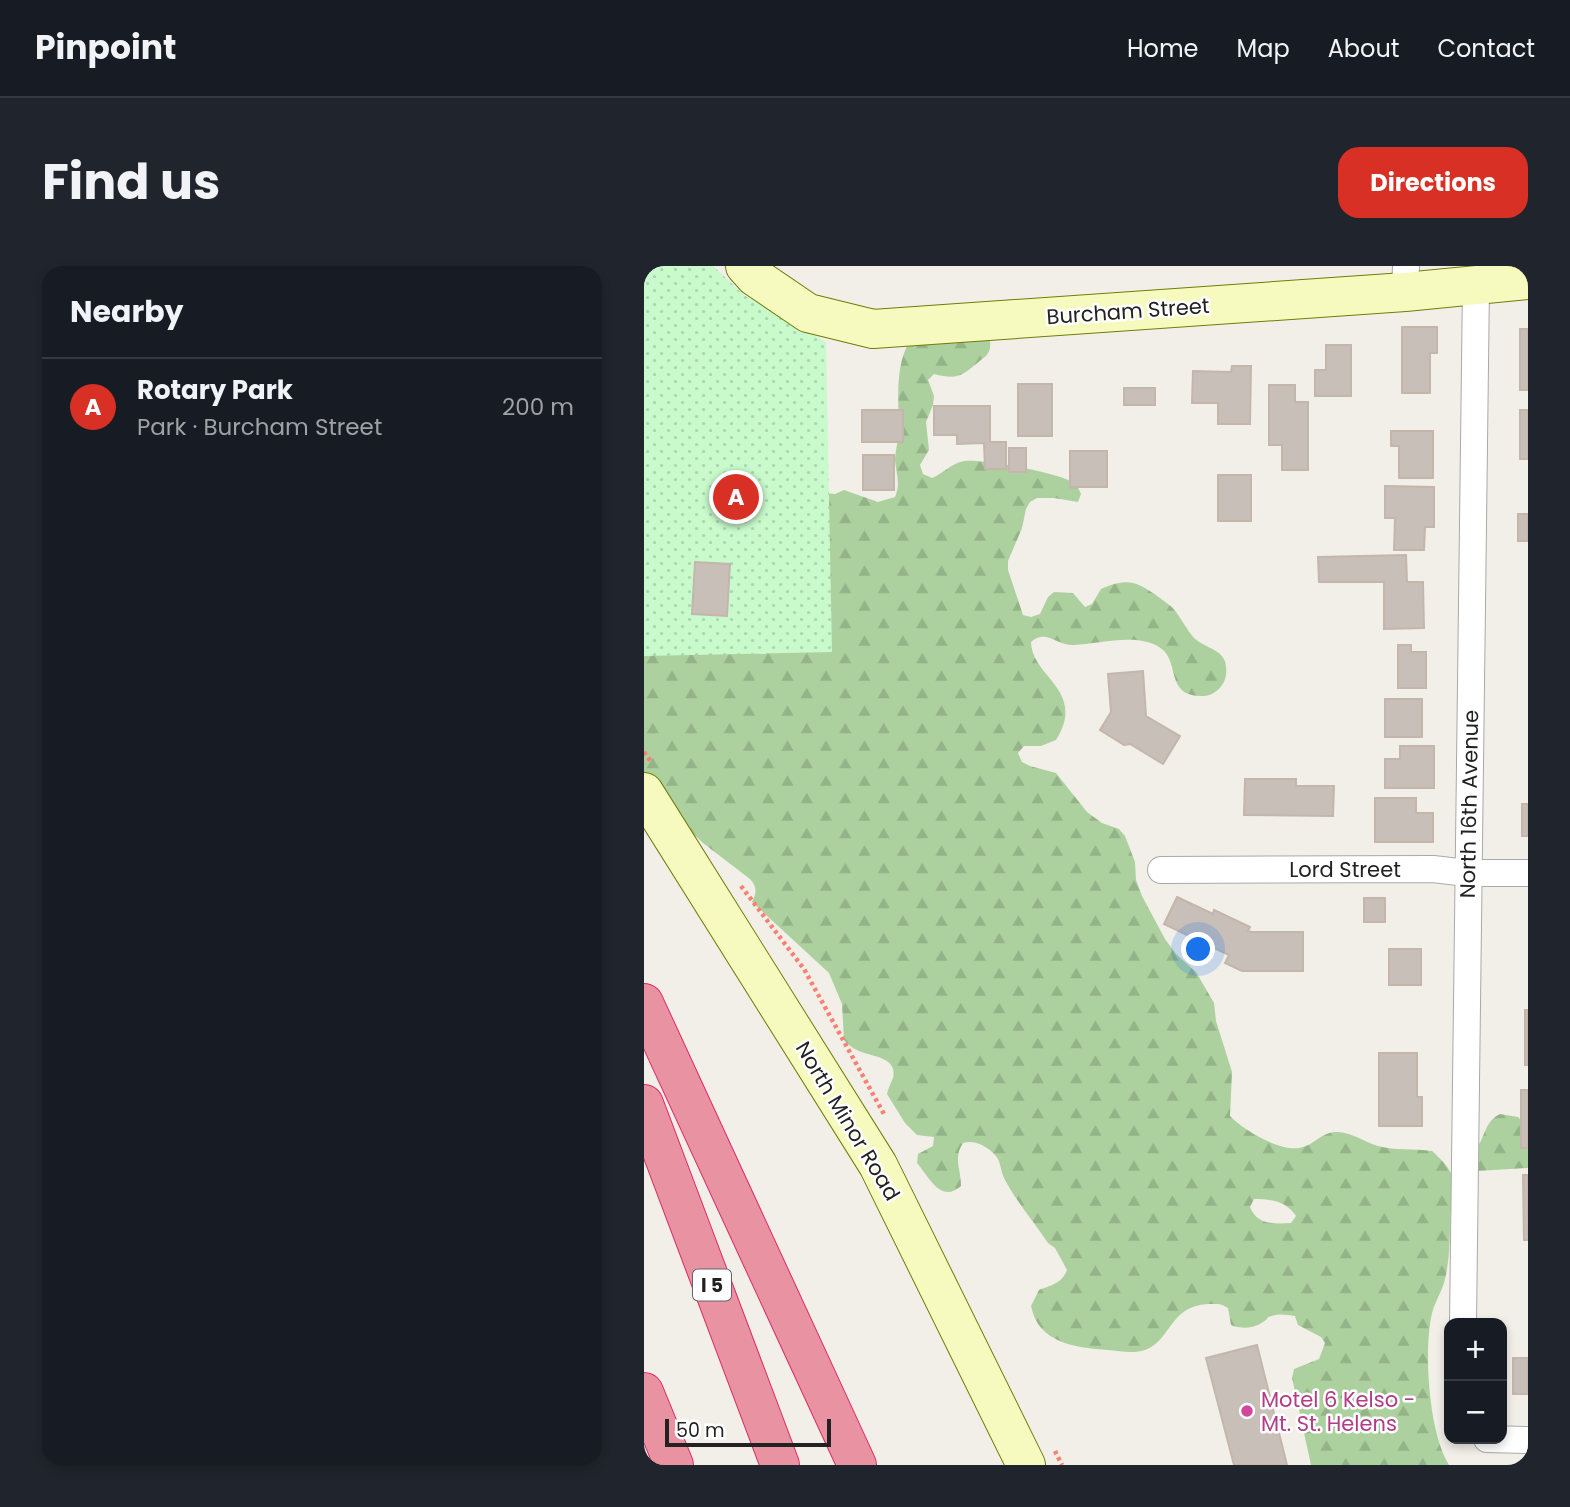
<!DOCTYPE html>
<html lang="en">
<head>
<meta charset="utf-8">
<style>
  :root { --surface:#171b24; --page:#20242c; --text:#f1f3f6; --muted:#9ea1a6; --line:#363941; --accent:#d93025 }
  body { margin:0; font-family:Poppins,sans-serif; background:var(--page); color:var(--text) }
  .controls { position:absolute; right:21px; bottom:21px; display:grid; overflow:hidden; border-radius:14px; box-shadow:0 4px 10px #0003 }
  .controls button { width:63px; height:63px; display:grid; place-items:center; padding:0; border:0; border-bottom:2px solid var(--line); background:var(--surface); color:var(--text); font:35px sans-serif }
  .scale { position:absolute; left:21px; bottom:18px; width:166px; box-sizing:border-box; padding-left:7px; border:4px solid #222; border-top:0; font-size:19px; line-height:24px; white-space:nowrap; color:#222; -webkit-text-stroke:5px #fff; paint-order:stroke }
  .you { position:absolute; left:555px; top:684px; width:24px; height:24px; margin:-18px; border:5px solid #fff; border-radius:50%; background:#1a73e8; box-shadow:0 0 0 10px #1a73e833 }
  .badge { display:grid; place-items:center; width:46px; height:46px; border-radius:50%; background:var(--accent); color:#fff; font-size:23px; font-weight:700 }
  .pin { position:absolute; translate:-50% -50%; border:4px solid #fff; box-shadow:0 2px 7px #0006 }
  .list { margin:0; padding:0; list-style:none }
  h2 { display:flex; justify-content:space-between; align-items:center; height:91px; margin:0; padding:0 28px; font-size:30px }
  h2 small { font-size:23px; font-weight:400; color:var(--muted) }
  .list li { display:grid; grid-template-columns:46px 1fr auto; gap:21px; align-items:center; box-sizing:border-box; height:98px; padding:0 28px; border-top:2px solid var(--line) }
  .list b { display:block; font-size:26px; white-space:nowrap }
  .list p { margin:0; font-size:23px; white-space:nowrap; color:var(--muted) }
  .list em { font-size:23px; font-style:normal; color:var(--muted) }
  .map { position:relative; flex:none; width:884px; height:1199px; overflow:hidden; border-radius:21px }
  header { display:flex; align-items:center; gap:42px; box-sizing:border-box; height:98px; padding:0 35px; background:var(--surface); border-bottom:2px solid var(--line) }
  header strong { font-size:33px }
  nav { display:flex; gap:38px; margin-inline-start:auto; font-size:24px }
  .intro { display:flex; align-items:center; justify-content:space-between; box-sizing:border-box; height:168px; padding:0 42px }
  h1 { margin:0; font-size:49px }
  .button { padding:18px 32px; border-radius:21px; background:var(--accent); color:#fff; font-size:24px; font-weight:700 }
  main { display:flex; gap:42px; padding:0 42px }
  aside { flex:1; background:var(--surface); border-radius:21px; box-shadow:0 4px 10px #0003 }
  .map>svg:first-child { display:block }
</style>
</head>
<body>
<header>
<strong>Pinpoint</strong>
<nav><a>Home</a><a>Map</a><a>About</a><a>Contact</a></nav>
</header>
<div class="intro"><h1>Find us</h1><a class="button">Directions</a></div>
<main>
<aside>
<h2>Nearby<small></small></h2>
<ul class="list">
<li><span class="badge">A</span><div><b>Rotary Park</b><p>Park · Burcham Street</p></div><em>200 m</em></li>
</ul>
</aside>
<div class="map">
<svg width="884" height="1199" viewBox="0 0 884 1199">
  <defs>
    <pattern id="forest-firs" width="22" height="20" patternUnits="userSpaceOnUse" patternTransform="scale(1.75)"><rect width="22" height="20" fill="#add19e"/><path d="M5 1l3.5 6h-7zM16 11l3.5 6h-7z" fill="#95b388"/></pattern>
    <pattern id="park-dots" width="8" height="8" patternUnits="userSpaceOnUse" patternTransform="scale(1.75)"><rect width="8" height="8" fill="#c8facc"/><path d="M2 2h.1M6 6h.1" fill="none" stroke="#acd6af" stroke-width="1.8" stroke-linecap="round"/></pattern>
  </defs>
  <rect width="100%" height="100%" fill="#f2efe9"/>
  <path fill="url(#forest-firs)" fill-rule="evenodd" d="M 339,68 L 346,74 C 347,85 345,88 337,94 C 319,108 316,115 290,108 L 284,114 L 290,130 L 289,139 L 282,156 L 285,184 L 276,199 L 279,208 L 288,212 C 300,207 307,197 321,195 C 338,193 413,206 428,216 C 433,219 435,223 437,228 L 434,236 L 410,232 L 393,232 L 386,236 L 382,243 L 378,262 L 364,295 L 364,304 L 379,349 L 387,351 L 396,348 L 404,331 L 410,326 L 429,327 L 441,341 L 448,338 L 457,323 C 485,311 493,316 516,332 C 522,337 527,339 532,346 C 538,354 543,364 550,372 C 564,385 585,382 582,409 C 581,416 577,422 571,426 C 566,430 561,430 556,430 C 523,429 535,399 519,384 C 497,365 456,378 430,379 C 413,380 402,362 387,376 C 388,412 443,424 412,474 L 397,480 L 380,480 L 374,487 L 378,496 L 386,500 L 412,507 L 443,546 L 458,557 L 475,563 L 481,570 L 491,596 L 492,614 L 498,630 L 521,673 L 532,688 L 552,706 L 570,737 L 572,755 L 588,806 L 586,850 C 599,864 639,888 659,881 C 672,877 678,866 693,866 C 708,866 720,876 734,880 C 752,885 770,882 788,885 C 797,893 807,903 810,915 C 812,924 808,933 807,942 C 805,967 807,992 800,1017 C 796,1029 789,1039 787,1052 C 780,1089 785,1167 805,1199 L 667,1199 L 648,1112 L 650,1103 L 675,1093 L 681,1077 L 677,1071 L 654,1059 L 651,1050 C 644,1049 636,1047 628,1050 C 620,1052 627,1051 619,1056 C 610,1063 597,1063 587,1059 L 584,1042 C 577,1037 572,1038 564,1038 C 525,1040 527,1075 501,1084 C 490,1088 475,1085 464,1084 C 432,1082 394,1077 387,1040 L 395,1024 C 408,1019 418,1017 423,1004 L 411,982 L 404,977 C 389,955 372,935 360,912 C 356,903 357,893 349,887 C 341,879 329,874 319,877 C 309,892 317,903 317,920 C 297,938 285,911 273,897 L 274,888 L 289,880 L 290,871 L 273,869 L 261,857 L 243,828 C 244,822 247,817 249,812 C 254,790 226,791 213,784 C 208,782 204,778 200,774 L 198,738 L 185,707 L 108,636 C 113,626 113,621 106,613 L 59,577 L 0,520 L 0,319 L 103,386 L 121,388 L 129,384 L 180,227 L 191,228 L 200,224 L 234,236 L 251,231 C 257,217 252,208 251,194 C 251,185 254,176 255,167 C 255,138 250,103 265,76 ZM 610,933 C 627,933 642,935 652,950 L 647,957 C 630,958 613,959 606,941 Z
    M 856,848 L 874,851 L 884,861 L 884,902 L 833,905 L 832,883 C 842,870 840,856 856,848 Z"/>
  <path fill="url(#park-dots)" d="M 0,0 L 69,0 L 100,29 L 182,76 L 188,386 L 0,390 Z"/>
  <path fill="#c7bfb8" stroke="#c4b6ab" stroke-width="2" d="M 758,61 L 793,61 L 793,87 L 786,87 L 786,127 L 758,127 Z
    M 876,63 L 884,63 L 884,124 L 876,124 Z
    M 682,79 L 707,79 L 707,130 L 671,130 L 671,104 L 682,104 Z
    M 588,100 L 607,100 L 606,158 L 574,158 L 574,137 L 548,137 L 549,105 L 587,106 Z
    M 374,118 L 408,118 L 408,170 L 374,170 Z
    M 625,119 L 651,119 L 651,136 L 664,136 L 664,204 L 638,204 L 638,179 L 625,179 Z
    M 480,122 L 511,122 L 511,139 L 480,139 Z
    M 290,140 L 346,140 L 346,176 L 362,176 L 362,203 L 341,203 L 340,177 L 313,178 L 313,169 L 290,169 Z
    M 218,144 L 259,144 L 259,176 L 218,176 Z
    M 876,144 L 884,144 L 884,193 L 876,193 Z
    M 747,165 L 789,165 L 789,212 L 755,212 L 755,180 L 747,180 Z
    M 365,182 L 382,182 L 382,206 L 365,206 Z
    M 426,185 L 463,185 L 463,221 L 426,221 Z
    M 219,189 L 250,189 L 250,224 L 219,224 Z
    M 574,209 L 607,209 L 607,255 L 574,255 Z
    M 741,220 L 790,221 L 790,261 L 781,261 L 780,284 L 750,284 L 751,252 L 741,252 Z
    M 874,248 L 884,248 L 884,275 L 874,275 Z
    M 762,289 L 763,316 L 779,316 L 780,362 L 740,363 L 740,316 L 675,316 L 674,291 Z
    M 51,296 L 86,298 L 83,350 L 48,348 Z
    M 754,379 L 767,379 L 767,386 L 782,386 L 782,422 L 754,422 Z
    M 499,405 L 502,450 L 536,470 L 519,498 L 486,478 L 480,479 L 456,464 L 467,446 L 464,408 Z
    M 741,433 L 778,433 L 778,471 L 741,471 Z
    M 756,480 L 790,480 L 790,522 L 741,522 L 741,493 L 756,493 Z
    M 601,513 L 652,513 L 652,520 L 690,520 L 689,550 L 600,549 Z
    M 731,532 L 772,532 L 772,547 L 789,547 L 789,576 L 731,576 Z
    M 878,538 L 884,538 L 884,570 L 878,570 Z
    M 533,631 L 569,648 L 570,644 L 606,661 L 604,665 L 608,666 L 659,666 L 659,705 L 598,705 L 581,697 L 585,689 L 520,658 Z
    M 720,632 L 741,632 L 741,656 L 720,656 Z
    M 745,683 L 777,683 L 777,719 L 745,719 Z
    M 881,744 L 884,744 L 884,799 L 881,799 Z
    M 735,787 L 773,787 L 773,831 L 778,831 L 778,860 L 735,860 Z
    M 877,824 L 884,824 L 884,882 L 877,882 Z
    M 879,909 L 884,909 L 884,974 L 880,974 Z
    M 613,1079 L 643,1199 L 590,1199 L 562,1092 Z
    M 869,1092 L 884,1092 L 884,1128 L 869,1128 Z"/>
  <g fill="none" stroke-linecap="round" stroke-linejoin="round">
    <g stroke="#a9a9a9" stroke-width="28">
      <path id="street" d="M 761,26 L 762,0
        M 517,604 L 789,603 L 823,607 L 884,607
        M 819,1057 L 832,19
        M 843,1173 L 884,1174"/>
    </g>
    <g stroke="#707d05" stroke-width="40">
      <path id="secondary" d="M 101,0 L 111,11 L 164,47 L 229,63 L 761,26 L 884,14
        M 0,526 L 234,899 L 382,1199"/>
    </g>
    <g stroke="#dc2a67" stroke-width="40">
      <path id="highway" d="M 0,737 L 213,1199
        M 0,838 L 136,1199
        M 0,1126 L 30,1199"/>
    </g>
    <path stroke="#fa8072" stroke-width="4.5" stroke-dasharray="3.5 3.5" stroke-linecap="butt" d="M 0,486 L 8,497
      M 97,620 L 160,703 L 241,850
      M 411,1185 L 418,1199"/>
    <use href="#street" stroke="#fff" stroke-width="26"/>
    <use href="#secondary" stroke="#f7fabf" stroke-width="38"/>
    <use href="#highway" stroke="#e892a2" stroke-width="38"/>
  </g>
  <circle fill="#d1479c" stroke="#fff" stroke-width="2.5" cx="603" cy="1145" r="7"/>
  <g text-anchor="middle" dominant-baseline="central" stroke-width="5" stroke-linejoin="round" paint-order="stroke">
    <rect fill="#fff" stroke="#646464" stroke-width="2" x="49" y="1003.5" width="38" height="31" rx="5"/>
    <g font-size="19" font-weight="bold" fill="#222">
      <text x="68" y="1019">I 5</text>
    </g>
    <g font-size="21" fill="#222" stroke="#fff">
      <text transform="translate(484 45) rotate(-4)">Burcham Street</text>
      <text transform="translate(825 538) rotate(-89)">North 16th Avenue</text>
      <text x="701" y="603">Lord Street</text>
      <text transform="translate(204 855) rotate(59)">North Minor Road</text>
    </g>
    <g font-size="21" fill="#b23c85" stroke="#fff" text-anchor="start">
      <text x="617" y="1133">Motel 6 Kelso -<tspan x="617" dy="24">Mt. St. Helens</tspan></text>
    </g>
  </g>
</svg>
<div class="controls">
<button>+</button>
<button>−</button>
</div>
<div class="scale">50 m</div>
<div class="you"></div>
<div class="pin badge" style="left:92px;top:231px">A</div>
</div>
</main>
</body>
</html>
